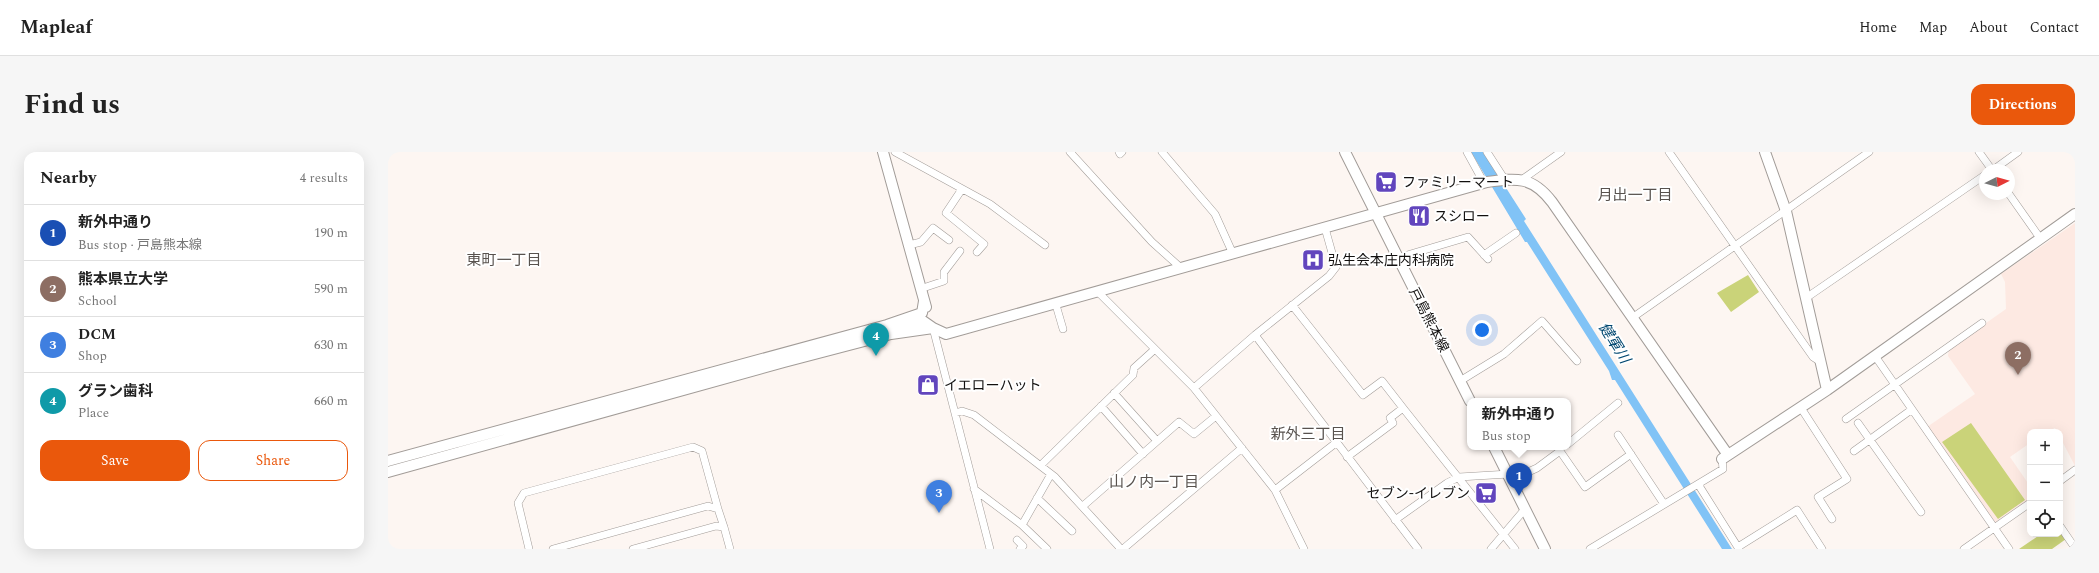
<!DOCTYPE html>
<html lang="en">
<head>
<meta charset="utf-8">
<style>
  :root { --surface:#fff; --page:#f6f6f6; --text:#222; --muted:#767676; --line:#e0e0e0; --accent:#ea580c }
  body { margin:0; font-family:Spectral,"Noto Sans JP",serif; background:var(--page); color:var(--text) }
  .controls { position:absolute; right:12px; bottom:12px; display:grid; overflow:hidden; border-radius:8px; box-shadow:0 4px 16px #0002 }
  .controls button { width:36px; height:36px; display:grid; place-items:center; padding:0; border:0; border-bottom:1px solid var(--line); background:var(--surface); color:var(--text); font:20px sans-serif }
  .compass { position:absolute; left:1591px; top:12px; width:36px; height:36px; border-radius:50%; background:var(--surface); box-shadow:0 4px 16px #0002; rotate:84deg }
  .you { position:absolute; left:1094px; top:178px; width:14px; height:14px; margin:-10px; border:3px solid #fff; border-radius:50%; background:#1a73e8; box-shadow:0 0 0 6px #1a73e833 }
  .badge { display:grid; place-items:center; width:26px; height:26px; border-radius:50%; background:var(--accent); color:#fff; font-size:13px; font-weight:700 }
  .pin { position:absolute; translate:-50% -33px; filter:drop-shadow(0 1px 2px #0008) }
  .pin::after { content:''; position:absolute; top:21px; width:14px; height:12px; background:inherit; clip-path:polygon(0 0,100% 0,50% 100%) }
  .popup { position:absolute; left:1079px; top:246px; width:104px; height:52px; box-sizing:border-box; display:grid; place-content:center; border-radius:8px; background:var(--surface); filter:drop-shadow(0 1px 3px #0005); font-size:13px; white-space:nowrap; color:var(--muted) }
  .popup b { font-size:15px; color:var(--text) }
  .popup::after { content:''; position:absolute; left:50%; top:100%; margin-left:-8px; border:8px solid transparent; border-top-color:var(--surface) }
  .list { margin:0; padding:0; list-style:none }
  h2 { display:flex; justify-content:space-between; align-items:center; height:52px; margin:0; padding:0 16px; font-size:17px }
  h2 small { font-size:13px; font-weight:400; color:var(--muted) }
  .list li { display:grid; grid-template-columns:26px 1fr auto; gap:12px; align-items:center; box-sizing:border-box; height:56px; padding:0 16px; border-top:1px solid var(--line) }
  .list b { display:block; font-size:15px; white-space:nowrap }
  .list p { margin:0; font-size:13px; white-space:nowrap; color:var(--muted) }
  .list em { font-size:13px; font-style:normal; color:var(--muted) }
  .actions { display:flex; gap:8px; padding:12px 16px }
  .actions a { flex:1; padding:9px 0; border:1px solid var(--accent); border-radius:12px; text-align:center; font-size:14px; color:var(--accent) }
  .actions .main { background:var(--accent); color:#fff }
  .icon { flex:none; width:22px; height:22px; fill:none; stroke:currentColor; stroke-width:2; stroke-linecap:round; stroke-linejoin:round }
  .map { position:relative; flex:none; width:1687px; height:397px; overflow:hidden; border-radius:12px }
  header { display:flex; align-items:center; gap:24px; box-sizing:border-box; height:56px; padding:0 20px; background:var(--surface); border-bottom:1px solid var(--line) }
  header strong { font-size:19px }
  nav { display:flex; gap:22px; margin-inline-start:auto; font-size:14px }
  .intro { display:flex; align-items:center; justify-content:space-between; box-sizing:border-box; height:96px; padding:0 24px }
  h1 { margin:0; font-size:28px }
  .button { padding:10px 18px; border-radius:12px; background:var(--accent); color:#fff; font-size:14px; font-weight:700 }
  main { display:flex; gap:24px; padding:0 24px }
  aside { flex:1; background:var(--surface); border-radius:12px; box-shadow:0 4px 16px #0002 }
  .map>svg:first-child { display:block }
</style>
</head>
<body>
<header>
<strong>Mapleaf</strong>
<nav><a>Home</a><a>Map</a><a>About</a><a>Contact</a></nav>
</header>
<div class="intro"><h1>Find us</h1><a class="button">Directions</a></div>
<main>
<aside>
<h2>Nearby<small>4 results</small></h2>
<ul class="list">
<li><span class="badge" style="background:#1a4fb4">1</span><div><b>新外中通り</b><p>Bus stop · 戸島熊本線</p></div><em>190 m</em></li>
<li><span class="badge" style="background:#8d6e63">2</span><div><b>熊本県立大学</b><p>School</p></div><em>590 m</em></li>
<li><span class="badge" style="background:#3f7fe0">3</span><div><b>DCM</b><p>Shop</p></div><em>630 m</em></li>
<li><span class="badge" style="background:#0f9aa8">4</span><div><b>グラン歯科</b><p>Place</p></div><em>660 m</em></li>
</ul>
<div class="actions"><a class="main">Save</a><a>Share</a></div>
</aside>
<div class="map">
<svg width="1687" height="397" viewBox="0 0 1687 397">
  <rect width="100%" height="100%" fill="#fdf6f2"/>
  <path fill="#fde9e2" d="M 1687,71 L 1687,314 L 1672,285 L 1672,280 L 1669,280 L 1667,276 L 1658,280 L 1642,280 L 1642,291 L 1622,305 L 1642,334 L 1642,348 L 1609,371 L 1606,371 L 1539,275 L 1587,242 L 1560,204 L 1561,197 L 1618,157 L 1617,130 L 1613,122 Z"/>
  <path fill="#cad379" d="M 1360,123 L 1371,140 L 1343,160 L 1329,141 Z
    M 1583,271 L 1637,348 L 1610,367 L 1554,290 Z
    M 1672,379 L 1678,387 L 1664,397 L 1631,397 L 1653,382 L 1672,382 Z"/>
  <path fill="#81c3f6" d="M 1083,0 L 1095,0 L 1138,67 L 1136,69 L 1157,102 L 1344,397 L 1334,397 L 1227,228 L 1224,228 L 1221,219 L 1139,90 L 1137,90 Z"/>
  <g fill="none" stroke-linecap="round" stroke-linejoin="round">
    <g stroke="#a29c98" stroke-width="8">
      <path id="street" d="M 507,0 L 602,52 L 657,93
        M 682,0 L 764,90 L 793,116
        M 731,0 L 732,2 L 734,0
        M 774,0 L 827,62 L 845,102
        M 1079,0 L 1096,31
        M 1099,0 L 1117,28
        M 1281,0 L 1425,205 L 1433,210
        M 1591,0 L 1604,18
        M 1605,18 L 1630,0
        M 1132,29 L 1173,0
        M 574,37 L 558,61 L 596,92 L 589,100
        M 1621,42 L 1652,86
        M 521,93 L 533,90 L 545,76 L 561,88
        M 1096,103 L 1128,81
        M 1009,106 L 1080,85 L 1100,107
        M 532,137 L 556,129 L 556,120 L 572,99
        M 711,141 L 806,236 L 887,338 L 916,397
        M 1418,146 L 1597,23
        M 668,153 L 675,177
        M 904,153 L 975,243 L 994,229 L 1015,256
        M 1244,166 L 1481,0
        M 545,176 L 602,397
        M 867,183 L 1030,397
        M 1487,204 L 1621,397
        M 1072,229 L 1116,202 L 1154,169 L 1189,209
        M 806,236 L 867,183 L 941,124 L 948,115 L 937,76
        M 726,241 L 769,289
        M 713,254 L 755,302
        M 1413,256 L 1459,327 L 1430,345 L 1444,367
        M 567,261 L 574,259 L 586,263 L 667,325 L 733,397
        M 1458,267 L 1594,171
        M 1470,271 L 1533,360
        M 1230,283 L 1276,352
        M 1180,292 L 1230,251
        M 1466,299 L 1523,258
        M 959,305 L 1005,271 L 1002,266 L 1015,256 L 1127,397
        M 653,313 L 745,223 L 746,216 L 767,197
        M 1672,329 L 1687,318
        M 1310,332 L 1351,397
        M 586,337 L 634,373 L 659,397
        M 887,338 L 949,290
        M 649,346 L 684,379
        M 695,354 L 791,270 L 806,282 L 828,264
        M 1007,368 L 1059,331 L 1071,325 L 1138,321 L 1149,316 L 1172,299 L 1197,335 L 1243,302
        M 634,373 L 663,322
        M 1672,374 L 1687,396
        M 629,388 L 635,394 L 632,397
        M 1350,395 L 1409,358 L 1434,397
        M 141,397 L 130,351 L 136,341 L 305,295 L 314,299 L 330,357
        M 165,397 L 320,354 L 330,357 L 336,375
        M 245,397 L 328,374 L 336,375 L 342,397
        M 735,397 L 854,296
        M 1103,397 L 1137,357
        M 1202,397 L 1335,317 L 1334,307
        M 1576,397 L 1642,351"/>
    </g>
    <g stroke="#a29c98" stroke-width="12">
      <path id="secondary" d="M 495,0 L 538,155
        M 957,0 L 1082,249
        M 1377,0 L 1398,59 L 1439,238
        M 499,173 L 535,169 L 545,176 L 558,182 L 1099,30 C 1129,26 1144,24 1164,50 L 1340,303
        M 1106,295 L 1157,397
        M 1334,307 L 1439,238 L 1687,62
        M 0,309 L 499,173 L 534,161 L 536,149
        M 0,320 L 396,210 L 503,182 L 545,176"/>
    </g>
    <use href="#street" stroke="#fff" stroke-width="7"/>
    <use href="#secondary" stroke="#fff" stroke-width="10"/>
  </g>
  <defs>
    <g id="supermarket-square" transform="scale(1.15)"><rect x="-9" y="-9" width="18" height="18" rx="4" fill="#6145bd" stroke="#fff"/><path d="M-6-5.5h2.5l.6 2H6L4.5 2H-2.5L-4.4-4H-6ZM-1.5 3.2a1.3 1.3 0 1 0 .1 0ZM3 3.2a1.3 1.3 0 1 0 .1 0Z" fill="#fff"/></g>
    <g id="restaurant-square" transform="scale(1.15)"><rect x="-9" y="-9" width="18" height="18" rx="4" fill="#6145bd" stroke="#fff"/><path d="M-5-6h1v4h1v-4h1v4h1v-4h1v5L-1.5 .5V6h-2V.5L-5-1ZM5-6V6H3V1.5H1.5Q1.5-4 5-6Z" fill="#fff"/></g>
    <g id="hospital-square" transform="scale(1.15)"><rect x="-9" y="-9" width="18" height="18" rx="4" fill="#6145bd" stroke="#fff"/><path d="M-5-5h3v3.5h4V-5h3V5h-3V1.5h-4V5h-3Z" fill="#fff"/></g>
    <g id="shop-square" transform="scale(1.15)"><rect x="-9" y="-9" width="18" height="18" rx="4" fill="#6145bd" stroke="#fff"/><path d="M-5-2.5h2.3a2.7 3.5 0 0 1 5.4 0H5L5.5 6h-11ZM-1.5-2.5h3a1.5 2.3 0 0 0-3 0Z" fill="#fff"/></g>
  </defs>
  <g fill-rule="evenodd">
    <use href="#supermarket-square" x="998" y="30"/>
    <use href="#restaurant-square" x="1031" y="64"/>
    <use href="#hospital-square" x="925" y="108"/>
    <use href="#shop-square" x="540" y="233"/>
    <use href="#supermarket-square" x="1098" y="341"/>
  </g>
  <g text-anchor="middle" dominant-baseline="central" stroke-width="4" stroke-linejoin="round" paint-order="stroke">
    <g font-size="14" fill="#12100f" stroke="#fff" text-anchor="start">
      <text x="1014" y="30">ファミリーマート</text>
      <text x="1046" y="64">スシロー</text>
      <text x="940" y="108">弘生会本庄内科病院</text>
      <text x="556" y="233">イエローハット</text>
      <text x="1082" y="341" text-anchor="end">セブン-イレブン</text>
    </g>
    <g font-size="14" fill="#12100f" stroke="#fff">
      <text transform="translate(1041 168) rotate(63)">戸島熊本線</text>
    </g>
    <g font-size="15" fill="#58524e" stroke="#fff">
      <text x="1247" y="43">月出一丁目</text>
      <text x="116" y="108">東町一丁目</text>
      <text x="920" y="282">新外三丁目</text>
      <text x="766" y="330">山ノ内一丁目</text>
    </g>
    <g font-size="15" font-style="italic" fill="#004770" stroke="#fff">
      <text transform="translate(1226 191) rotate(58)">健軍川</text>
    </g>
  </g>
</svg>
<div class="controls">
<button>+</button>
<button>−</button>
<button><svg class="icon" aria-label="locate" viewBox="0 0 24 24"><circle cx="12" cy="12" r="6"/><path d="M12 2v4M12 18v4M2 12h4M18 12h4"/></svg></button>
</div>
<svg class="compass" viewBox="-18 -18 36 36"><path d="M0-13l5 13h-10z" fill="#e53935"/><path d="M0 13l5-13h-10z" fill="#767676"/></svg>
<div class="you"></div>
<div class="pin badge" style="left:1131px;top:344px;background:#1a4fb4">1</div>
<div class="popup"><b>新外中通り</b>Bus stop</div>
<div class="pin badge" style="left:1630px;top:223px;background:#8d6e63">2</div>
<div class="pin badge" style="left:551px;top:361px;background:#3f7fe0">3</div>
<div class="pin badge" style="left:488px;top:204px;background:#0f9aa8">4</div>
</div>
</main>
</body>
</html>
